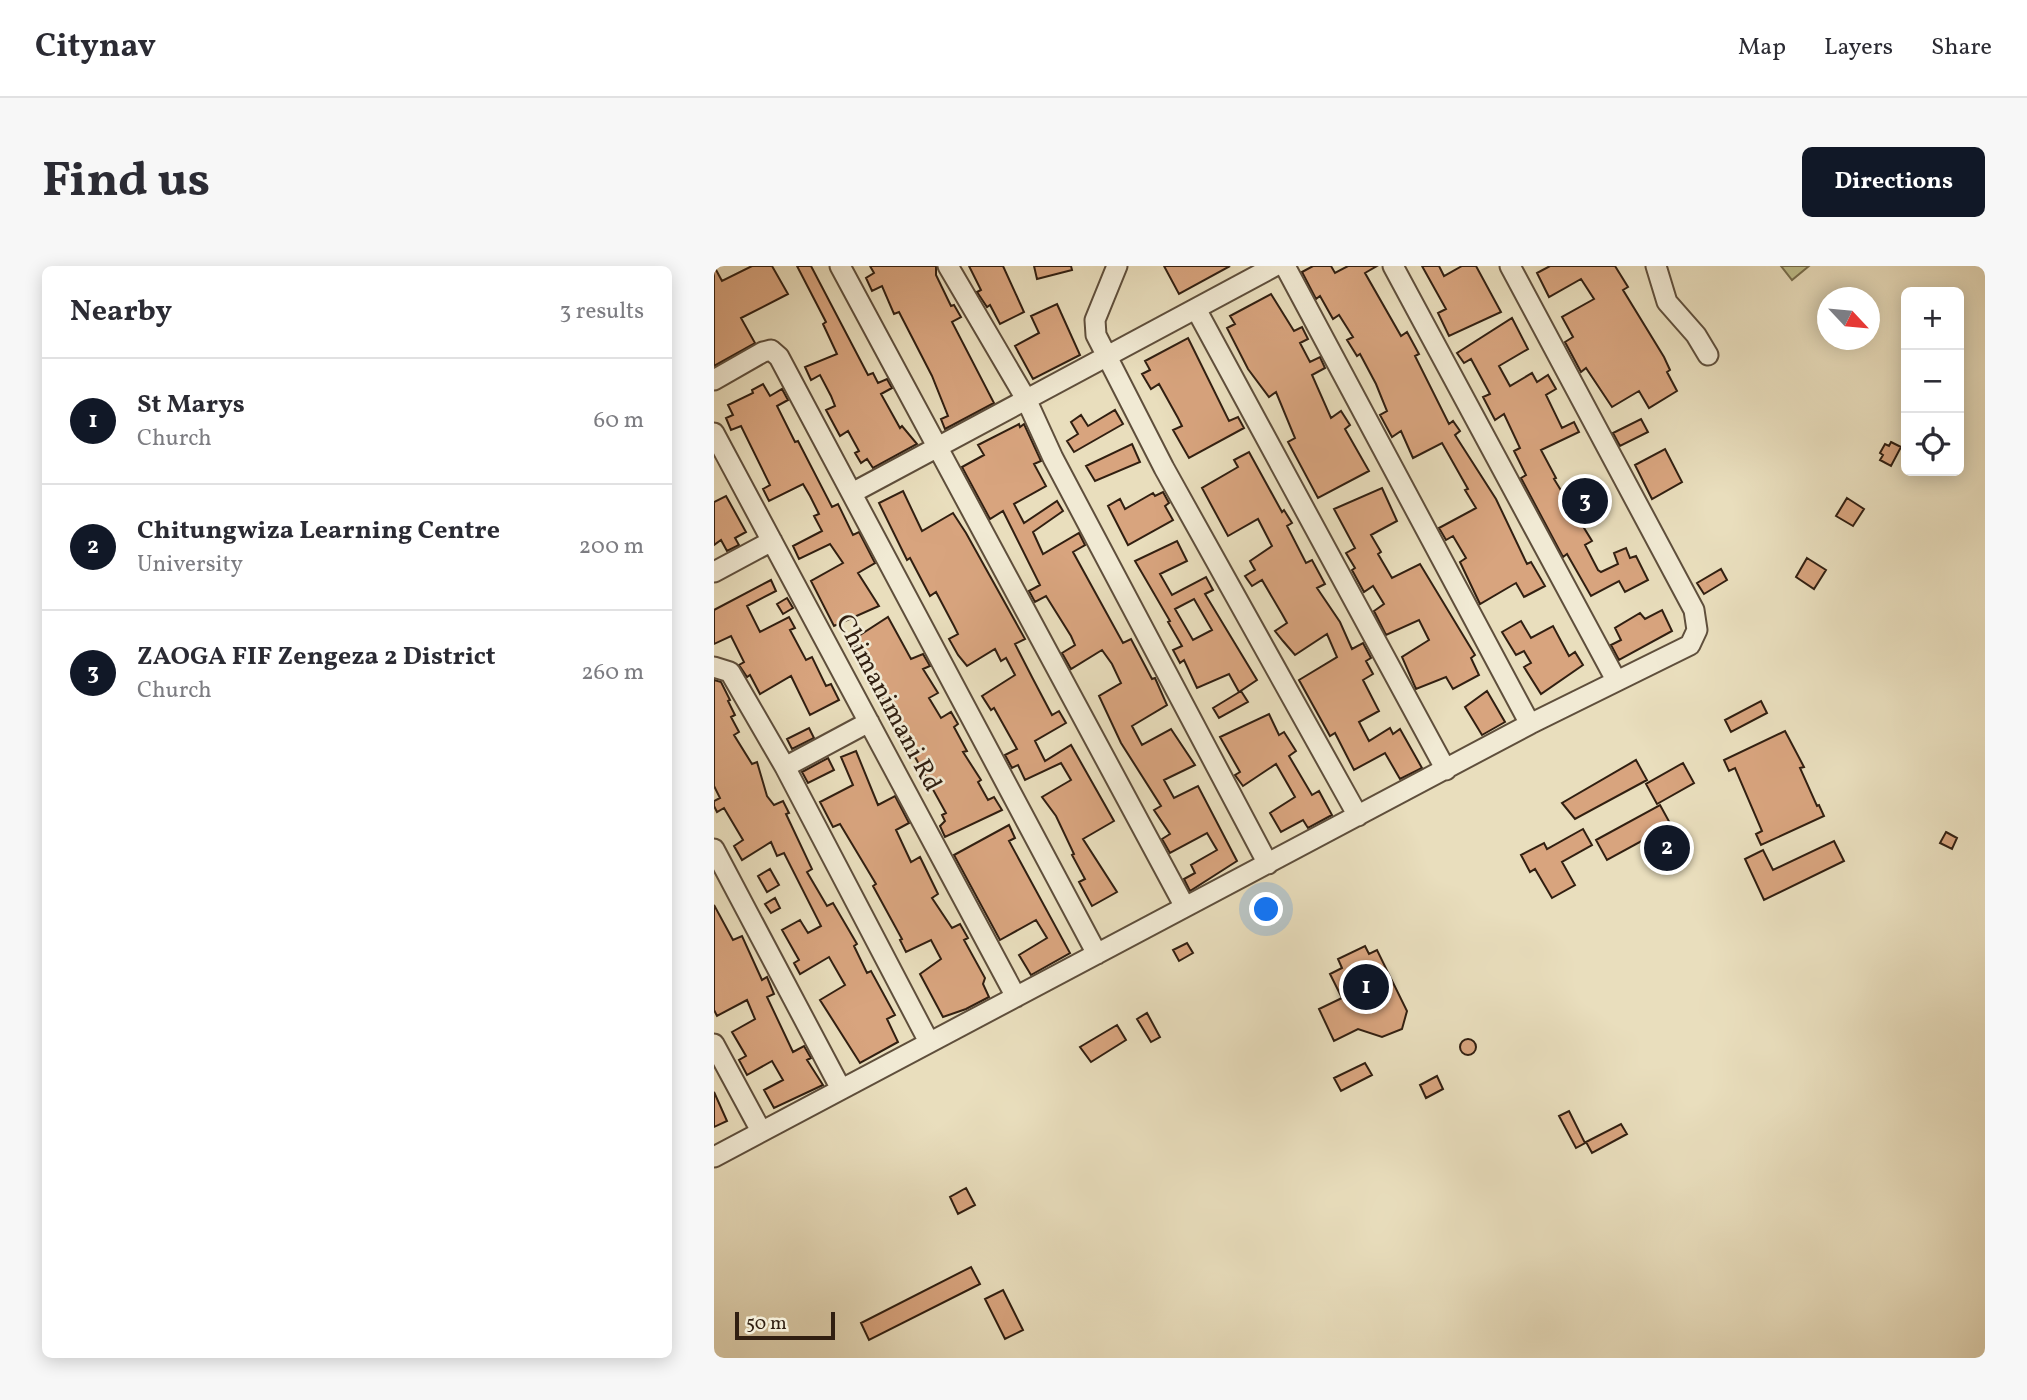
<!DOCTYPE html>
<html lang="en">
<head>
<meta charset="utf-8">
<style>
  :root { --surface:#fff; --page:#f7f7f7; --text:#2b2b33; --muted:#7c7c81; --line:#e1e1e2; --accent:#111827 }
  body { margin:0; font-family:Vollkorn,serif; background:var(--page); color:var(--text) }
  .controls { position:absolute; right:21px; top:21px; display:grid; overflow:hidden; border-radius:10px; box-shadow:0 4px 18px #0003 }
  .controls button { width:63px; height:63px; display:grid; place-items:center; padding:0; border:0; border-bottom:2px solid var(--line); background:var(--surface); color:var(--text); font:35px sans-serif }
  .compass { position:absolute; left:1103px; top:21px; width:63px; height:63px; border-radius:50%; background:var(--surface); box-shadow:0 4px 18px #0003; rotate:116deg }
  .scale { position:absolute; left:21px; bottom:18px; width:100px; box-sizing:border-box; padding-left:7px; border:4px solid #311f11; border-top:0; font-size:19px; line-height:24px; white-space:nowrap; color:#311f11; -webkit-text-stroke:5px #f1ead4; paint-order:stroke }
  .you { position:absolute; left:553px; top:644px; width:24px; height:24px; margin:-18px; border:5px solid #fff; border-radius:50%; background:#1a73e8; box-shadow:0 0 0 10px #1a73e833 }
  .badge { display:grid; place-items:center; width:46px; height:46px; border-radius:50%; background:var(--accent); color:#fff; font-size:23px; font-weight:700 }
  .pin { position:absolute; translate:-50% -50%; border:4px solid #fff; box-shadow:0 2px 7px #0006 }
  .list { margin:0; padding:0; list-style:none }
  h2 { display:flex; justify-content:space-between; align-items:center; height:91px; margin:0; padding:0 28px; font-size:30px }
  h2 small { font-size:23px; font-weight:400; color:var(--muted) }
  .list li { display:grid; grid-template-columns:46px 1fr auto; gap:21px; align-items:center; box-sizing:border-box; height:126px; padding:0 28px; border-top:2px solid var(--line) }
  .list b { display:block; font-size:26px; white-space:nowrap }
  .list p { margin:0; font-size:23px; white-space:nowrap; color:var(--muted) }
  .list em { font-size:23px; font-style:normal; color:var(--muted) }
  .icon { flex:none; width:38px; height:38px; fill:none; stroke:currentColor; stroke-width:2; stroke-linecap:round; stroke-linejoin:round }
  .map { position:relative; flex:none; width:1271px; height:1092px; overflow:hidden; border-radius:10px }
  header { display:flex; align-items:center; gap:42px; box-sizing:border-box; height:98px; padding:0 35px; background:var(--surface); border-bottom:2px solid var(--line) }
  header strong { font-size:33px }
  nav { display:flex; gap:38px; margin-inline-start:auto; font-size:24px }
  .intro { display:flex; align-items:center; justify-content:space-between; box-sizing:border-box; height:168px; padding:0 42px }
  h1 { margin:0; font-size:49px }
  .button { padding:18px 32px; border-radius:10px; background:var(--accent); color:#fff; font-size:24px; font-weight:700 }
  main { display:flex; gap:42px; padding:0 42px }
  aside { flex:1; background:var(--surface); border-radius:10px; box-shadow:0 4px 18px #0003 }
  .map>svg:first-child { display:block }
</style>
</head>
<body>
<header>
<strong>Citynav</strong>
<nav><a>Map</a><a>Layers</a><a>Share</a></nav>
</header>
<div class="intro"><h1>Find us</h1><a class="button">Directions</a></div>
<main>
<aside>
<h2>Nearby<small>3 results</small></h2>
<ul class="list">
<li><span class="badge">1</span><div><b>St Marys</b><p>Church</p></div><em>60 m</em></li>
<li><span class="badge">2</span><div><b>Chitungwiza Learning Centre</b><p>University</p></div><em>200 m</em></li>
<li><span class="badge">3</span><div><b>ZAOGA FIF Zengeza 2 District</b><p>Church</p></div><em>260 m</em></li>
</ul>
</aside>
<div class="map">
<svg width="1271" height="1092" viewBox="0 0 1271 1092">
  <rect width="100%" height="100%" fill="#e9debd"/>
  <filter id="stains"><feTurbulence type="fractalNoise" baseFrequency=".00286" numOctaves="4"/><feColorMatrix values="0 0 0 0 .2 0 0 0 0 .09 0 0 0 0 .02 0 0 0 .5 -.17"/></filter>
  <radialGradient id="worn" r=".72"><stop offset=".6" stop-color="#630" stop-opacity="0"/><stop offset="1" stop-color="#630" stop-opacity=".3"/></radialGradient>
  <path fill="#bfbf8c" stroke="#786f4e" stroke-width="2" d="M 1067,0 L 1095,0 L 1078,14 Z"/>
  <path fill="#d8a47e" stroke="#311f11" stroke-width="2" fill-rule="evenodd" d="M 0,0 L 8,15 L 38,0 L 58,0 L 74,28 L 27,52 L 41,77 L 0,100 Z
    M 83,0 L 97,0 L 154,109 L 159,107 L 164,117 L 173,113 L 178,122 L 167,128 L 186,162 L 188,160 L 203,178 L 159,202 L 153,193 L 147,197 L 141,187 L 145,185 L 134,165 L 126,170 L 112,144 L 121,140 L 117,130 L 106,109 L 97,114 L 91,101 L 123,88 L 109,58 L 112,56 Z
    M 156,0 L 222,0 L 222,9 L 237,40 L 240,39 L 247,51 L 238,56 L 280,137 L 231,163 L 227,153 L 234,150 L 218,110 L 185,46 L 180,48 L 168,20 L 158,25 L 152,12 L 160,7 Z
    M 255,0 L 289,0 L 310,46 L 286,58 L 276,39 L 273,41 L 263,26 L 267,24 Z
    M 320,0 L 357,0 L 358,4 L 323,13 Z
    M 450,0 L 516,0 L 465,28 Z
    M 599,0 L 617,0 L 621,7 L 634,0 L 663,0 L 651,7 L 687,70 L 693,66 L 705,88 L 701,90 L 735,158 L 739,155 L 746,165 L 741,169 L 782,233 L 813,298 L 817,296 L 831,320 L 810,331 L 802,317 L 766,338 L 746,296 L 752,292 L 739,270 L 732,274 L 725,262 L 762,242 L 751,224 L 754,223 L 728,177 L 699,192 L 687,165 L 678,171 L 666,149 L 673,145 L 662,118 L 646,88 L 643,90 L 633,74 L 639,71 L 625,49 L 619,53 L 606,30 L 602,33 L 588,6 Z
    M 708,0 L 725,0 L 730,10 L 748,0 L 762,0 L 787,46 L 735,70 L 724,47 L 732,43 Z
    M 836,0 L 901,0 L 914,21 L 909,24 L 950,91 L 956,104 L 953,106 L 963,125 L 935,142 L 925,125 L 898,141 L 872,102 L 867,106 L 851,76 L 859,71 L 848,51 L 880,33 L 867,13 L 835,31 L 823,7 Z
    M 557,28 L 580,65 L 588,61 L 594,73 L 586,77 L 596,96 L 606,91 L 611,102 L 598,109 L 617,152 L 627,145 L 636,159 L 631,163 L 655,205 L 604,232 L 574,176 L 581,172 L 562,126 L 555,131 L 534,103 L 513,62 L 521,58 L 516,50 Z
    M 343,38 L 366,89 L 319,113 L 301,80 L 325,67 L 317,50 Z
    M 798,52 L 814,83 L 785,100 L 796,120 L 818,107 L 823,116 L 834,109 L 842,123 L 832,129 L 848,162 L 860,156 L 865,166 L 827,184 L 842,212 L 840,213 L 878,275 L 871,279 L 884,304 L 887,306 L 904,298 L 900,287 L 912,282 L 916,292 L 922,290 L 934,314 L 911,326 L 905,315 L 877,330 L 853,288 L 849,291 L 807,212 L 812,209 L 800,185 L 806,182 L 790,148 L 781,154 L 769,131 L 776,128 L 757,93 L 750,97 L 743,87 Z
    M 474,72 L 515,155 L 524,151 L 530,162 L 475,192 L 459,164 L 468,160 L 464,152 L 445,118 L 437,123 L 428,108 L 436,104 L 431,95 Z
    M 49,118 L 56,130 L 68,123 L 74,134 L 63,140 L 81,176 L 84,175 L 118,241 L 124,238 L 139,269 L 145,266 L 161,297 L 144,307 L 165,340 L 120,360 L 97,315 L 129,297 L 116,278 L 85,293 L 79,280 L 108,265 L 100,250 L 105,248 L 96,230 L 89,218 L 55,235 L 49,223 L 56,219 L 27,160 L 17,164 L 12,152 L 19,149 L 14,139 L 39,127 L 38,124 Z
    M 401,144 L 409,158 L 360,186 L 353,175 L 364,168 L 357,156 L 367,149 L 374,160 Z
    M 927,153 L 934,166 L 906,180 L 899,167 Z
    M 305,158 L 306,161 L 310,158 L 327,195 L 320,198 L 332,220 L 300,238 L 310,257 L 343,235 L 349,245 L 319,266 L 329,288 L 365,267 L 371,279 L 359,286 L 409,377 L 417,373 L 438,413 L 441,412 L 453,439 L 418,460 L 428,479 L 457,463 L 481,499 L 450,514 L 460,532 L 484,520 L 523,595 L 476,625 L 470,613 L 481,607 L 477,599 L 503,584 L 493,567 L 456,587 L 448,573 L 456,568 L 440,544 L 447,540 L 407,477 L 385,430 L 407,417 L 398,398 L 388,384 L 357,403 L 348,387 L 361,379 L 357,370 L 332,330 L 321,336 L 315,325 L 326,319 L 289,245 L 276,253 L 248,201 L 270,189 L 264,179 Z
    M 1177,176 L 1187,181 L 1177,200 L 1166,194 L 1169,189 L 1166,187 L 1171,178 L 1175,180 Z
    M 418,178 L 426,196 L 381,215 L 372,200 Z
    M 951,183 L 968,216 L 938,233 L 921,199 Z
    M 535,186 L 568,246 L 570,244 L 578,257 L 573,260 L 592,297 L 598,294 L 611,318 L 603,322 L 626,356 L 638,383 L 649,377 L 657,392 L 652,395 L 659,408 L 649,414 L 665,445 L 645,456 L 655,475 L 676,462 L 679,468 L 686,463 L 708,502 L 686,513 L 671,487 L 640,504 L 621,467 L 616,470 L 585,414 L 623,391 L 613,368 L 581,389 L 569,375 L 561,365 L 573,357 L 568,348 L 548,314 L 538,320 L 531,310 L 541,304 L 536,295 L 558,280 L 544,253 L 514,270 L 488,222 L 524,201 L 520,194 Z
    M 668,222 L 683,255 L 657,269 L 667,286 L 664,288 L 678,312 L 706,298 L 761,389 L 757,392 L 765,409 L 739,423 L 732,411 L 702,423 L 688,391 L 715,374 L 705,354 L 672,369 L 660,345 L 670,338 L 659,320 L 650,326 L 638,304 L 641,302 L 632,287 L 641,282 L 620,243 Z
    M 189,225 L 208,265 L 239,247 L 252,267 L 311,373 L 301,378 L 319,413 L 338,449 L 345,445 L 352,457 L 321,475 L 331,495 L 357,479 L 400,555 L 369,573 L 403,626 L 378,640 L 365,616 L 371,613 L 358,589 L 360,588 L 342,550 L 328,531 L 357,514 L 347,497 L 311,514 L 304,499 L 298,502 L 291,489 L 303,483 L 280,442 L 277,444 L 268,430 L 301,409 L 292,392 L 287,395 L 281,383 L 253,400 L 244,389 L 235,373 L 244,368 L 240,360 L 222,326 L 216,330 L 196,292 L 193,294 L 165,237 Z
    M 449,226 L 455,237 L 451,240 L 459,254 L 414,279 L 394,240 L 406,233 L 411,243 L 439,227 L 441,230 Z
    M 12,230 L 32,266 L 21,272 L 25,279 L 13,285 L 7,274 L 0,279 L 0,236 Z
    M 1133,232 L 1150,243 L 1139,260 L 1122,250 Z
    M 463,275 L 473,295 L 446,308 L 458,329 L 492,311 L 499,324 L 491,328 L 543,414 L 525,426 L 515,408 L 483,422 L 470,394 L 466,397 L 459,384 L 468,380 L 454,356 L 456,355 L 421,295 ZM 480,333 L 498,364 L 479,374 L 461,343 Z
    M 1093,292 L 1112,304 L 1100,323 L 1082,311 Z
    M 1007,303 L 1013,314 L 990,328 L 983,317 Z
    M 57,314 L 62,325 L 33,340 L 46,366 L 75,351 L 81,362 L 76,364 L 92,394 L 98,391 L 112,420 L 117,418 L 125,434 L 96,449 L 77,410 L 46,428 L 36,409 L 33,411 L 25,399 L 30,396 L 17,370 L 0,378 L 0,344 Z
    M 73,332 L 79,342 L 69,348 L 63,338 Z
    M 948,344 L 958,365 L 905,394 L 897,379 L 907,374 L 901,362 L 926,347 L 931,353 Z
    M 174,351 L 197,393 L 209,388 L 216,400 L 209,403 L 224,427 L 215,432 L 227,452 L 237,446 L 244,458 L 240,461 L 253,485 L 249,486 L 267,514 L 264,516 L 274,534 L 280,531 L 288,544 L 231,571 L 226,560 L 231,555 L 228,549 L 232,547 L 140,381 L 147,377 L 143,371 Z
    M 807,355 L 817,372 L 839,360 L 855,390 L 861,386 L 869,399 L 827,428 L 810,401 L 817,397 L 810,385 L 802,389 L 788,366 Z
    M 0,414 L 7,416 L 16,434 L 14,435 L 21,449 L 17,451 L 25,466 L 20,469 L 38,498 L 43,496 L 53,530 L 60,539 L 69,535 L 75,547 L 72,548 L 98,603 L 93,606 L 113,640 L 119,637 L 143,678 L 140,680 L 153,707 L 157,705 L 181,749 L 173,753 L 184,776 L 146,797 L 106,734 L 131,719 L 115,691 L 86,708 L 80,697 L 85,694 L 68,664 L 86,654 L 94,667 L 107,660 L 70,587 L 63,590 L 57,576 L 28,594 L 20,580 L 29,574 L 10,542 L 3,546 L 0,540 L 0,535 L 6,532 L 0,520 Z
    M 527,425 L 534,436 L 505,452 L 499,442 Z
    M 773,425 L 791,456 L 768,469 L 751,441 Z
    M 1047,435 L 1053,447 L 1017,466 L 1011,454 Z
    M 555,448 L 565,469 L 570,466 L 582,485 L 575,490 L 598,529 L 605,525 L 618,549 L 594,562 L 589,554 L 567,566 L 556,547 L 581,531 L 562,498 L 529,520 L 521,509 L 526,506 L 506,471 Z
    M 95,462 L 100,472 L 78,483 L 73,473 Z
    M 1071,465 L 1090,501 L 1086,502 L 1103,540 L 1105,539 L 1110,550 L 1047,579 L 1042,568 L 1048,565 L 1021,502 L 1015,505 L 1010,494 Z
    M 142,485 L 164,539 L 181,530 L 195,557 L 182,564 L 197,596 L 206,591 L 224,628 L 218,632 L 238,662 L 246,658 L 254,672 L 250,674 L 271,712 L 269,718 L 275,731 L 252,743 L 229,751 L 206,708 L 227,693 L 217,674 L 192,686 L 186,674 L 188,673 L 159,620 L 162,618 L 126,558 L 119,561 L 106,536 L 139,519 L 127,491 Z
    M 114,492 L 120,504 L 94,517 L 88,506 Z
    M 922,494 L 933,514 L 861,553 L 848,537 Z
    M 969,497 L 980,517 L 943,538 L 932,518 Z
    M 946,539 L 957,559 L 893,594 L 882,574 Z
    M 295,559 L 301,572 L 295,575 L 356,687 L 317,709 L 305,689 L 333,672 L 322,654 L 286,674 L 240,589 Z
    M 869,563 L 878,579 L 848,596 L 861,619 L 838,632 L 821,603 L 816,606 L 807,589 L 830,577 L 833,583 Z
    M 1232,566 L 1243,572 L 1238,583 L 1226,577 Z
    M 1120,575 L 1130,595 L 1050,634 L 1031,593 L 1049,584 L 1059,604 Z
    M 56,603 L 65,619 L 53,626 L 44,610 Z
    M 61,632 L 66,642 L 57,647 L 51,638 Z
    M 0,639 L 19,674 L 28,670 L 48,714 L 53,711 L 60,728 L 53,731 L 79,786 L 90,780 L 97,792 L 93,794 L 109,819 L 60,842 L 50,824 L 69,814 L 58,795 L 33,809 L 25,794 L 32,790 L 18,766 L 41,753 L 33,734 L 3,750 L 0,744 Z
    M 473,677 L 479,687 L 465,695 L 459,684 Z
    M 651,680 L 655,688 L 663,684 L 693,745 L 688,763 L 668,771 L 644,763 L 620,775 L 605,743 L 628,732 L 616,708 L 628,702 L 624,693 Z
    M 433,747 L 446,771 L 437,776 L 423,753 Z
    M 403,759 L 412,774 L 377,796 L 366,781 Z
    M746 781a8 8 0 1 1 16 0a8 8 0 1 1-16 0Z
    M 651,797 L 658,809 L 627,825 L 620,812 Z
    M 723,810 L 729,823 L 712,832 L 706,819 Z
    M 0,826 L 13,855 L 0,861 Z
    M 855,845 L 871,877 L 862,882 L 845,850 Z
    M 907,858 L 913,868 L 878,887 L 872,876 Z
    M 252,922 L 261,939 L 244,948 L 236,931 Z
    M 257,1001 L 266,1018 L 155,1074 L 147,1057 Z
    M 289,1024 L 309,1064 L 291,1073 L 271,1033 Z"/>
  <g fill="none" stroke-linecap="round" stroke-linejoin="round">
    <g stroke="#5f4f3c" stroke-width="23">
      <path id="minor" d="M 126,0 L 471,641
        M 234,0 L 312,133 L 339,192 L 554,598
        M 403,0 L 381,54 L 382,69 L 450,202 L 644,550
        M 571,0 L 816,458
        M 679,0 L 902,414
        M 942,0 L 953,36 L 982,69 L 994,89
        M 482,43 L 732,504
        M 0,114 L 49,86 L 57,84 L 65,91 L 383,688
        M 0,167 L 302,731
        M 138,227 L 561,0
        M 0,306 L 58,275
        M 0,401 L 16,406 L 71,501 L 215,776
        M 71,501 L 155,456
        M 0,583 L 127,823
        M 0,778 L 47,865
        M 0,891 L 816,458 L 976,379 L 983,364 L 980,344 L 796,0"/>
    </g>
    <use href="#minor" stroke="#f1ead4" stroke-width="19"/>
  </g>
  <g text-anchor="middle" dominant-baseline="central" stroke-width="5" stroke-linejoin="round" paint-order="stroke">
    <g font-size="26" fill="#311f11" stroke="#f1ead4">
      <text transform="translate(174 437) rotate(62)">Chimanimani Rd</text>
    </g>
  </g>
  <rect width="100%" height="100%" filter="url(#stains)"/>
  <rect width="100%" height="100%" fill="url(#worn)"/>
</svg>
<div class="controls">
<button>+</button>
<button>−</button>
<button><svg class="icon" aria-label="locate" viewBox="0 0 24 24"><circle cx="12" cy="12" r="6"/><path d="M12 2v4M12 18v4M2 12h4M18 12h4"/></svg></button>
</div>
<svg class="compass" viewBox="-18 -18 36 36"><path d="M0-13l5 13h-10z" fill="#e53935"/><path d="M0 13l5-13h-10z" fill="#7c7c81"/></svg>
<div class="scale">50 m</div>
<div class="you"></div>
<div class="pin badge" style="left:652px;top:721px">1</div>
<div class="pin badge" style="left:953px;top:582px">2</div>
<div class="pin badge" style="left:871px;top:235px">3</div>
</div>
</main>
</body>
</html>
